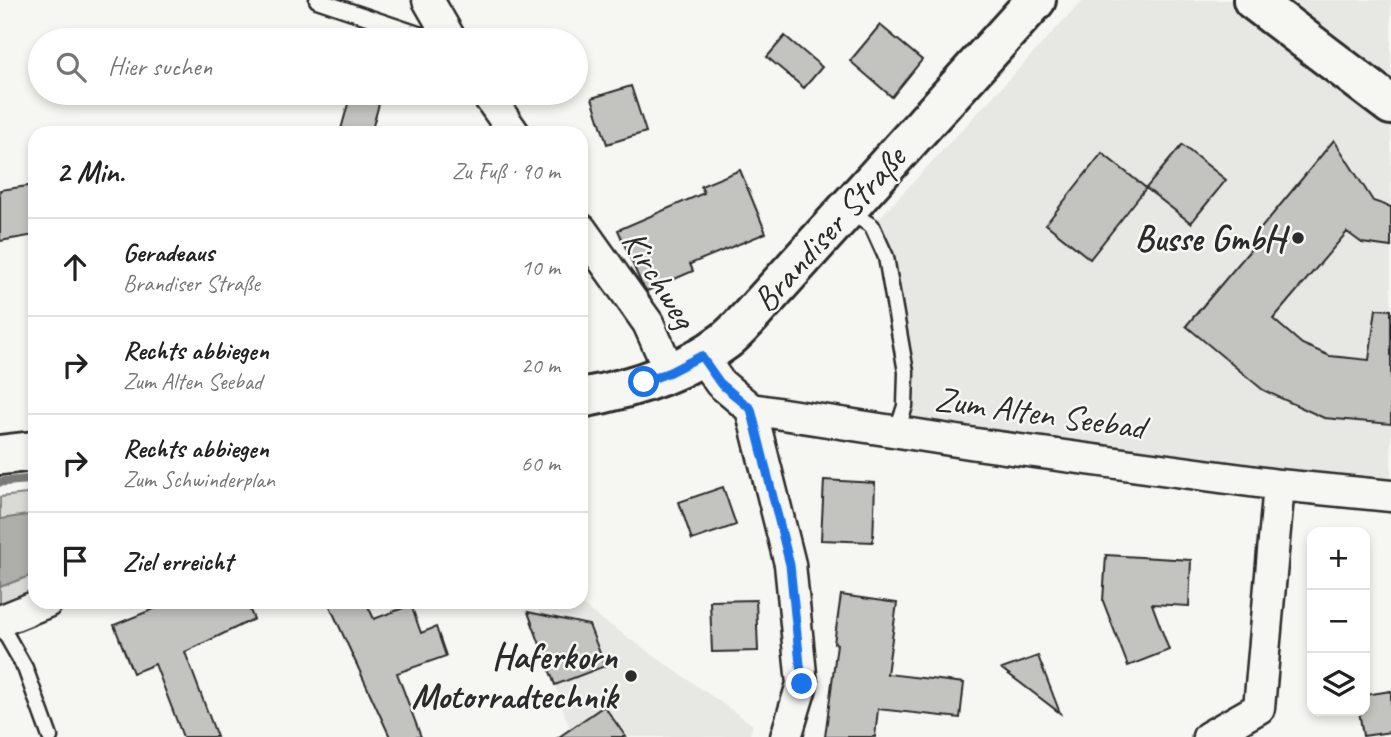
<!DOCTYPE html>
<html lang="de">
<head>
<meta charset="utf-8">
<style>
  :root { --surface:#fff; --page:#f6f6f6; --text:#222; --muted:#767676; --line:#e0e0e0 }
  body { margin:0; font-family:Caveat,sans-serif; background:var(--page); color:var(--text) }
  .controls { position:absolute; right:21px; bottom:21px; display:grid; overflow:hidden; border-radius:14px; box-shadow:0 4px 10px #0003 }
  .controls button { width:63px; height:63px; display:grid; place-items:center; padding:0; border:0; border-bottom:2px solid var(--line); background:var(--surface); color:var(--text); font:35px sans-serif }
  .stop { position:absolute; width:21px; height:21px; margin:-16px; border:5px solid #1a73e8; border-radius:50%; background:#fff }
  .stop.end { background:#1a73e8; border-color:#fff; box-shadow:0 2px 7px #0008 }
  .list { margin:0; padding:0; list-style:none }
  h2 { display:flex; justify-content:space-between; align-items:center; height:91px; margin:0; padding:0 28px; font-size:30px }
  h2 small { font-size:23px; font-weight:400; color:var(--muted) }
  .list li { display:grid; grid-template-columns:46px 1fr auto; gap:21px; align-items:center; box-sizing:border-box; height:98px; padding:0 28px; border-top:2px solid var(--line) }
  .list b { display:block; font-size:26px; white-space:nowrap }
  .list p { margin:0; font-size:23px; white-space:nowrap; color:var(--muted) }
  .list em { font-size:23px; font-style:normal; color:var(--muted) }
  .icon { flex:none; width:38px; height:38px; fill:none; stroke:currentColor; stroke-width:2; stroke-linecap:round; stroke-linejoin:round }
  .map { position:relative; flex:none; width:1391px; height:737px; overflow:hidden }
  .search { position:absolute; background:var(--surface); box-shadow:0 4px 10px #0003; left:28px; top:28px; width:560px; height:77px; display:flex; align-items:center; gap:18px; box-sizing:border-box; padding:0 24px; border-radius:38px; color:var(--muted); font-size:26px }
  .panel { position:absolute; background:var(--surface); box-shadow:0 4px 10px #0003; left:28px; top:126px; width:560px; height:483px; border-radius:21px }
  .map>svg:first-child { display:block }
</style>
</head>
<body>
<div class="map">
<svg width="1391" height="737" viewBox="0 0 1391 737">
  <rect width="100%" height="100%" fill="#f6f6f2"/>
  <filter id="ink" filterUnits="userSpaceOnUse"><feTurbulence type="fractalNoise" baseFrequency=".0143" numOctaves="2"/><feDisplacementMap in="SourceGraphic" scale="14" xChannelSelector="R" yChannelSelector="G"/><feConvolveMatrix kernelMatrix="1 2 1 2 8 2 1 2 1" color-interpolation-filters="sRGB"/></filter>
  <g filter="url(#ink)">
    <path fill="#e7e7e3" d="M 1083,0 L 1391,0 L 1391,496 L 897,431 L 906,371 L 872,226 Z
      M 541,602 L 577,602 L 753,725 L 749,737 L 626,737 L 570,730 L 555,685 L 604,666 L 589,625 L 565,620 L 544,626 L 537,603 Z"/>
    <path fill="#d9d9d5" stroke="#828280" stroke-width="2" d="M 35,493 L 35,602 L 63,602 L 0,633 L 0,497 Z"/>
    <path fill="#aeaeab" stroke="#7a7a78" stroke-width="2" d="M 35,514 L 35,574 L 0,587 L 0,519 Z"/>
    <g fill="none" stroke-linecap="round" stroke-linejoin="round">
      <path stroke="#7a7a78" stroke-width="9" d="M 0,482 L 35,479"/>
    </g>
    <path fill="#c3c3c0" stroke="#2b2b2b" stroke-width="2" d="M 880,25 L 922,60 L 892,97 L 850,61 Z
      M 785,36 L 822,67 L 804,88 L 767,57 Z
      M 631,86 L 646,132 L 607,144 L 592,98 Z
      M 351,93 L 382,93 L 371,133 L 340,133 Z
      M 1334,140 L 1373,201 L 1391,207 L 1391,247 L 1362,243 L 1347,232 L 1273,319 L 1302,344 L 1330,356 L 1369,360 L 1376,309 L 1391,310 L 1391,424 L 1324,418 L 1263,390 L 1186,326 L 1252,248 L 1248,244 Z
      M 1182,145 L 1226,180 L 1191,223 L 1146,188 Z
      M 1102,153 L 1146,188 L 1090,259 L 1046,224 Z
      M 740,170 L 766,233 L 690,264 L 693,271 L 647,291 L 641,283 L 618,230 L 704,193 L 701,186 Z
      M 35,185 L 35,235 L 0,241 L 0,190 Z
      M 824,480 L 875,483 L 873,542 L 821,540 Z
      M 723,487 L 736,525 L 692,540 L 679,502 Z
      M 1106,555 L 1191,560 L 1189,606 L 1152,604 L 1169,650 L 1128,666 L 1103,601 Z
      M 841,595 L 897,603 L 887,674 L 964,683 L 960,718 L 878,709 L 875,737 L 825,737 L 837,644 L 834,643 Z
      M 756,600 L 758,651 L 712,652 L 710,601 Z
      M 171,602 L 246,602 L 254,619 L 185,652 L 217,737 L 183,737 L 155,664 L 133,673 L 114,625 Z
      M 328,602 L 366,602 L 374,619 L 411,605 L 421,633 L 436,627 L 446,656 L 397,673 L 421,737 L 390,737 Z
      M 528,612 L 589,625 L 605,666 L 555,685 Z
      M 1038,656 L 1060,713 L 1002,669 Z
      M 1391,691 L 1391,732 L 1363,736 L 1359,711 L 1365,711 L 1365,695 Z
      M 604,706 L 626,737 L 559,737 Z"/>
    <g fill="none" stroke-linecap="round" stroke-linejoin="round">
      <g stroke="#2b2b2b" stroke-width="19">
        <path id="lane" d="M 317,0 L 436,40
          M 848,211 L 872,226 L 886,257 L 906,372 L 905,406 L 897,431
          M 0,624 L 25,668 L 50,737"/>
      </g>
      <g stroke="#2b2b2b" stroke-width="35">
        <path id="street" d="M 428,0 L 451,40
          M 486,93 L 514,133
          M 581,229 L 648,323 L 670,372
          M 701,356 L 720,383 L 751,409 L 976,444 L 1279,485 L 1391,496
          M 751,409 L 790,564 L 802,684 L 786,737
          M 0,621 L 47,602
          M 1208,737 L 1259,708 L 1279,485"/>
      </g>
      <g stroke="#2b2b2b" stroke-width="44">
        <path id="secondary" d="M 1253,0 L 1391,105
          M 581,398 C 631,389 683,373 725,341 C 740,329 753,313 766,299 L 1036,0
          M 0,455 L 35,451"/>
      </g>
      <use href="#lane" stroke="#f6f6f2" stroke-width="14"/>
      <use href="#street" stroke="#f6f6f2" stroke-width="30"/>
      <use href="#secondary" stroke="#f6f6f2" stroke-width="38"/>
    </g>
  </g>
  <g fill="none" stroke-linecap="round" stroke-linejoin="round" filter="url(#ink)">
    <path stroke="#1a73e8" stroke-width="9" d="M 644,382 L 670,372 L 701,356 L 720,383 L 751,409 L 790,565 L 802,684"/>
  </g>
  <g fill="#2b2b2b" stroke="#f6f6f2" stroke-width="2.5">
    <circle cx="1298" cy="238" r="7"/>
    <circle cx="631" cy="676" r="7"/>
  </g>
  <g text-anchor="middle" dominant-baseline="central" stroke-width="5" stroke-linejoin="round" paint-order="stroke">
    <g font-size="35" fill="#2b2b2b" stroke="#f6f6f2">
      <text transform="translate(829 229) rotate(-48)">Brandiser Straße</text>
      <text transform="translate(659 279) rotate(58)">Kirchweg</text>
      <text transform="translate(1040 413) rotate(8)">Zum Alten Seebad</text>
    </g>
    <g font-size="35" font-weight="bold" fill="#2b2b2b" stroke="#f6f6f2" text-anchor="end">
      <text x="1284" y="238">Busse GmbH</text>
      <text x="617" y="656">Haferkorn<tspan x="617" dy="40">Motorradtechnik</tspan></text>
    </g>
  </g>
</svg>
<div class="controls">
<button>+</button>
<button>−</button>
<button><svg class="icon" aria-label="layers" viewBox="0 0 24 24"><path d="M12 4l9 5-9 5-9-5zM3 14l9 5 9-5"/></svg></button>
</div>
<div class="stop" style="left:644px;top:382px"></div>
<div class="stop end" style="left:802px;top:684px"></div>
<div class="search"><svg class="icon" aria-label="search" viewBox="0 0 24 24"><circle cx="10" cy="10" r="6"/><path d="M15 15l6 6"/></svg>Hier suchen</div>
<section class="panel">
<h2>2 Min.<small>Zu Fuß · 90 m</small></h2>
<ul class="list">
<li><svg class="icon" aria-label="ahead" viewBox="0 0 24 24"><path d="M12 20V5M6 11l6-6 6 6"/></svg><div><b>Geradeaus</b><p>Brandiser Straße</p></div><em>10 m</em></li>
<li><svg class="icon" aria-label="right" viewBox="0 0 24 24"><path d="M7 20v-9h11M14 6l5 5-5 5"/></svg><div><b>Rechts abbiegen</b><p>Zum Alten Seebad</p></div><em>20 m</em></li>
<li><svg class="icon" aria-label="right" viewBox="0 0 24 24"><path d="M7 20v-9h11M14 6l5 5-5 5"/></svg><div><b>Rechts abbiegen</b><p>Zum Schwinderplan</p></div><em>60 m</em></li>
<li><svg class="icon" aria-label="arrive" viewBox="0 0 24 24"><path d="M6 21V4h12l-3 4 3 4H6"/></svg><div><b>Ziel erreicht</b></div></li>
</ul>
</section>
</div>
</body>
</html>
